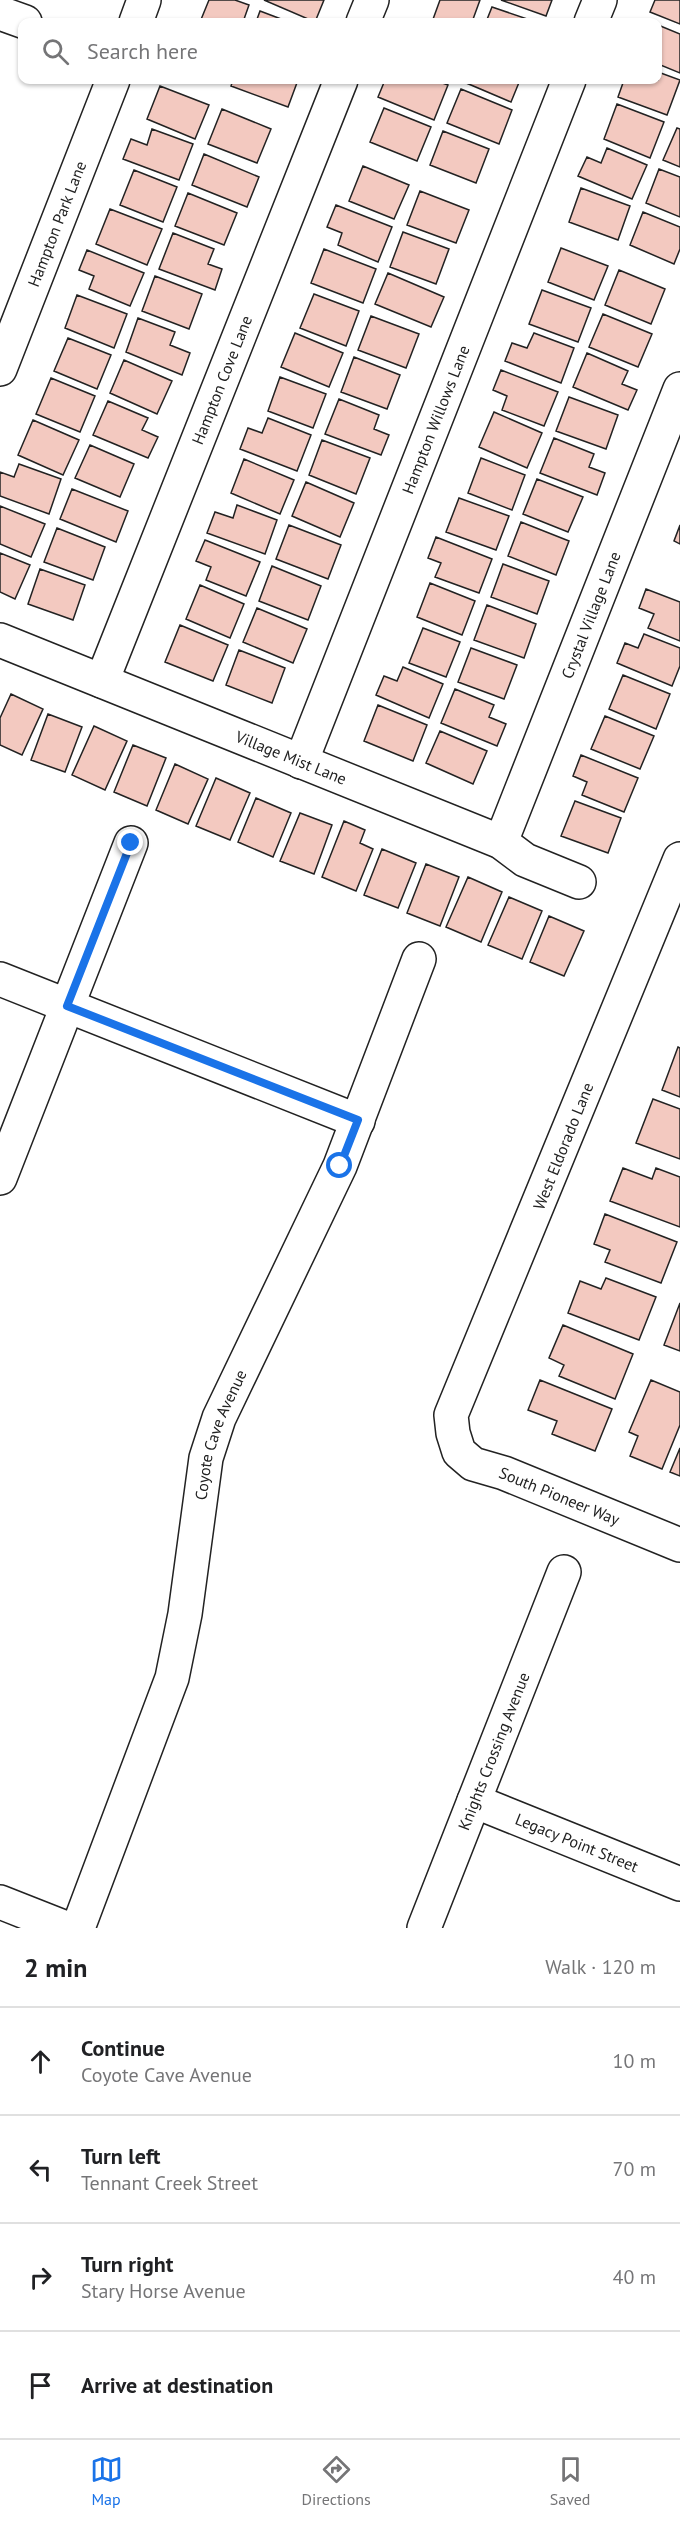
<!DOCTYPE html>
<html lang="en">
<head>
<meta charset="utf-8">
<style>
  :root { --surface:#fff; --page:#f6f6f6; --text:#202124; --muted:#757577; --line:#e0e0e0; --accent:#1a73e8 }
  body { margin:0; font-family:"PT Sans",sans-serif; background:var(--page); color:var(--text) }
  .stop { position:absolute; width:18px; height:18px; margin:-14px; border:4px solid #1a73e8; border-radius:50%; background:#fff }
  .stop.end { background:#1a73e8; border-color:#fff; box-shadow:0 2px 6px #0008 }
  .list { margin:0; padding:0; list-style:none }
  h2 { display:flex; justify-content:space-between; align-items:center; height:78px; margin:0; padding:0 24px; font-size:26px }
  h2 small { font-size:20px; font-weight:400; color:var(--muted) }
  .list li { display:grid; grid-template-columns:39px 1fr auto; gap:18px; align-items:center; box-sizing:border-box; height:108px; padding:0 24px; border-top:2px solid var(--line) }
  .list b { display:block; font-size:22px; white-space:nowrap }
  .list p { margin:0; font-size:20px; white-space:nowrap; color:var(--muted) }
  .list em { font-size:20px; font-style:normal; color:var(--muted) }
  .icon { flex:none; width:33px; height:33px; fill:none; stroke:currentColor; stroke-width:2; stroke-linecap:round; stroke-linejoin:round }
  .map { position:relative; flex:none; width:680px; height:1928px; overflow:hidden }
  .search { position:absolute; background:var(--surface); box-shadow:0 2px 4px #0004; left:18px; right:18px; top:18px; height:66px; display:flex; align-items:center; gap:15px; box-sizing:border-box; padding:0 21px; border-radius:12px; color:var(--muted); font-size:22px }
  .sheet { height:510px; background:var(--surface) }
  nav { display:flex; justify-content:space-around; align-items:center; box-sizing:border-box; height:84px; border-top:2px solid var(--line); background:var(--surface); font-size:16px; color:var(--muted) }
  nav a { display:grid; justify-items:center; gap:3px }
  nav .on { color:var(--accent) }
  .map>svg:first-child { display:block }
</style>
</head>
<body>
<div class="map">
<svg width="680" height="1928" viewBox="0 0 680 1928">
  <rect width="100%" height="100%" fill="#fff"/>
  <path fill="#f3c9c0" stroke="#222" stroke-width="1.5" d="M 209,0 L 235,0 L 249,5 L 243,22 L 200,22 Z
    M 264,0 L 324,0 L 315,22 Z
    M 440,0 L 480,0 L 472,22 L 432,22 Z
    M 501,0 L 552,0 L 546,16 Z
    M 655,0 L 680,0 L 680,24 L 650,12 Z
    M 492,7 L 536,22 L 486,22 Z
    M 260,11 L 289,22 L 256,22 Z
    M 658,25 L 680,34 L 680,73 L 658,64 Z
    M 658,72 L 680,80 L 667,115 L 618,97 L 624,80 L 658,80 Z
    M 233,80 L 298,80 L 288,107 L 231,86 Z
    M 385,80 L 400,82 L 401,80 L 434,80 L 448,85 L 434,120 L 378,97 Z
    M 465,80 L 520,80 L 511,102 L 464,82 Z
    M 160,86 L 209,105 L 195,139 L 147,119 Z
    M 461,89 L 512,110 L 499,144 L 447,123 Z
    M 617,104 L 664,122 L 650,158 L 604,139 Z
    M 384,108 L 431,127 L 417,161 L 370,142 Z
    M 222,109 L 271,129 L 257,163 L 208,144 Z
    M 677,128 L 680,129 L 680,167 L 663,160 Z
    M 152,129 L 193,144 L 179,180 L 123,159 L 131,139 L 147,145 Z
    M 443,131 L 489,149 L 476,183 L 430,165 Z
    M 607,148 L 647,165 L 632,199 L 578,176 L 587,157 L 601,163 Z
    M 204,154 L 259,177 L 247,207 L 192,185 Z
    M 363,166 L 409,185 L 394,219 L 349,201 Z
    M 659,169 L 680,177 L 680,217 L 646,203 Z
    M 134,170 L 177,187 L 163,222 L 120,205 Z
    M 581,188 L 630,206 L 618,240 L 569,222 Z
    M 420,191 L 469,210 L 456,243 L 407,225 Z
    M 188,193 L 237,213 L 224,245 L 175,226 Z
    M 336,205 L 392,227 L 378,262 L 338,245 L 342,233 L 327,227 Z
    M 110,209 L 162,229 L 147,265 L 96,244 Z
    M 643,212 L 680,227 L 680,249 L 674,264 L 630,245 Z
    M 403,232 L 449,249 L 436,284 L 390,267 Z
    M 173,233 L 214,249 L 208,264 L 222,269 L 215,290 L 159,269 Z
    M 561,248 L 608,266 L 594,300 L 548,282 Z
    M 324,249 L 376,269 L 363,303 L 311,283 Z
    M 87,250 L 144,273 L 130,306 L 89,289 L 94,276 L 79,270 Z
    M 619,270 L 665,289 L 651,324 L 605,305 Z
    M 388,273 L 444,297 L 431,327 L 375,304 Z
    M 155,276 L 202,294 L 189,329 L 142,311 Z
    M 542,290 L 591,308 L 578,342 L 529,324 Z
    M 314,294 L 359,311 L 346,346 L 300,328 Z
    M 77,295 L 127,314 L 114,348 L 65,328 Z
    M 603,314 L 652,334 L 638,367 L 589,347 Z
    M 371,316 L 419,334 L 406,368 L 358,350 Z
    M 138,318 L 175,332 L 170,345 L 190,353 L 182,375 L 126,352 Z
    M 295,333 L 343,353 L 329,387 L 281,367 Z
    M 534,333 L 574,348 L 561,383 L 505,361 L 512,343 L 527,348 Z
    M 68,338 L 111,355 L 97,389 L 54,371 Z
    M 587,353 L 628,371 L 622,384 L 637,390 L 628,410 L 573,387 Z
    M 354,357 L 400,375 L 387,409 L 341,392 Z
    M 124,360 L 172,381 L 157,414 L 110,393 Z
    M 501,370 L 558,392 L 544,426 L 502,410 L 507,396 L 493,390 Z
    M 280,377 L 326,394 L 313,428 L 268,411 Z
    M 51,378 L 95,396 L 80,432 L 36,414 Z
    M 569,397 L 618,415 L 606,449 L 556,431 Z
    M 339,399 L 379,415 L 374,429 L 389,435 L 381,455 L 325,434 Z
    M 108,401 L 148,418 L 142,430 L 158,437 L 148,458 L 93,435 Z
    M 494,412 L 542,433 L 527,468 L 479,447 Z
    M 268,418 L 311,435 L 297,471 L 240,449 L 248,428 L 262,433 Z
    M 33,420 L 79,440 L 63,475 L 18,455 Z
    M 554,438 L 594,454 L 589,467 L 605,473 L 597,495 L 540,473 Z
    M 322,440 L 370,458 L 356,494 L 309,475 Z
    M 90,445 L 134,464 L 120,497 L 75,478 Z
    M 481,458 L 525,475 L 512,510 L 468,493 Z
    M 244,459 L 294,480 L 280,514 L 231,493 Z
    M 19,464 L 61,479 L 49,514 L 0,496 L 0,472 L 14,477 Z
    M 537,479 L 583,497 L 568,532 L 523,514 Z
    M 306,482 L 354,503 L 340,537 L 292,516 Z
    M 72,489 L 128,511 L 116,542 L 60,519 Z
    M 459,498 L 509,516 L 496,550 L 446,532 Z
    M 237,505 L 277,520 L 265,554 L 207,533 L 215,512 L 233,518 Z
    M 0,506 L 45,524 L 31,557 L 0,544 Z
    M 521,522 L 569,541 L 556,575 L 508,556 Z
    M 289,525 L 341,545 L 328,579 L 276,559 Z
    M 680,525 L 680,544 L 674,541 Z
    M 57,528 L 105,547 L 93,580 L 44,562 Z
    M 436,537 L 492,559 L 479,593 L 435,577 L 441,563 L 428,558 Z
    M 205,540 L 260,562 L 246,596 L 206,580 L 211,567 L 196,561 Z
    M 0,553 L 30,565 L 15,599 L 0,592 Z
    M 503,564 L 549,581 L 537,614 L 491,597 Z
    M 272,566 L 321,586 L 308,620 L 259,601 Z
    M 40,569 L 85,585 L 73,620 L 28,604 Z
    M 430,583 L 475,601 L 462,635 L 417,617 Z
    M 200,585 L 244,604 L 230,638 L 186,619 Z
    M 646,589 L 680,602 L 680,641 L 648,628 L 654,614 L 639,608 Z
    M 487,605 L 536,624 L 524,658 L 474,640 Z
    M 257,608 L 307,629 L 293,663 L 243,642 Z
    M 180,625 L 228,645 L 213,681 L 165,662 Z
    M 423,628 L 460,642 L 446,677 L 409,663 Z
    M 644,634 L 680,648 L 680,666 L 672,686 L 617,663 L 625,643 L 638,648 Z
    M 471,648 L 517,665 L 504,699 L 458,682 Z
    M 239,650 L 285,668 L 272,703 L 226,685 Z
    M 403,667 L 443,684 L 429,718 L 376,695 L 384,676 L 397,681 Z
    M 623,675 L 670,694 L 656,729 L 609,709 Z
    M 455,689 L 494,705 L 489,717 L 506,724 L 497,746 L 441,723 Z
    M 11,694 L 43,709 L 22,755 L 0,745 L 0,718 Z
    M 378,705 L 427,725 L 413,761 L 364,741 Z
    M 48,714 L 82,727 L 65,772 L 31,760 Z
    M 605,716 L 654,736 L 640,769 L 591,749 Z
    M 94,726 L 127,741 L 105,790 L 72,775 Z
    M 440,731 L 487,751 L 473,784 L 426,763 Z
    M 133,745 L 166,758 L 147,806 L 114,792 Z
    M 581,755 L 638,778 L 624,812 L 582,795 L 587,782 L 573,776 Z
    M 175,764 L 208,779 L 188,824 L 156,810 Z
    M 216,778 L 250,793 L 230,840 L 196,826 Z
    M 256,798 L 291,813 L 273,857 L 238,842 Z
    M 575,801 L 621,818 L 608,853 L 561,836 Z
    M 300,813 L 332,825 L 314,874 L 280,861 Z
    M 344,821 L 365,830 L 360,843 L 373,849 L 356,891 L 322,877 Z
    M 382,849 L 416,863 L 398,908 L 364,895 Z
    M 426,864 L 459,877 L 440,926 L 407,913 Z
    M 468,877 L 502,892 L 481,942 L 446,927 Z
    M 509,897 L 542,911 L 522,959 L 488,945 Z
    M 549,916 L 584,931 L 564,976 L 530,962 Z
    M 678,1047 L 680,1048 L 680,1097 L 662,1090 Z
    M 653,1099 L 680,1109 L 680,1159 L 636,1143 Z
    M 623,1168 L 652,1179 L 656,1168 L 680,1177 L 680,1227 L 610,1201 Z
    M 605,1214 L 677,1242 L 661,1283 L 605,1262 L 610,1250 L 594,1244 Z
    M 606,1278 L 656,1297 L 639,1340 L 568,1313 L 580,1281 L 601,1289 Z
    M 680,1303 L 680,1351 L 664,1345 Z
    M 563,1325 L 633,1354 L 615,1399 L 559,1376 L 564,1365 L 549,1358 Z
    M 540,1380 L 612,1409 L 595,1451 L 552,1434 L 557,1421 L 528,1410 Z
    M 651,1380 L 680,1392 L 680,1425 L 662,1469 L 630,1456 L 638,1436 L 629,1432 Z
    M 680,1448 L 680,1476 L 670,1472 Z"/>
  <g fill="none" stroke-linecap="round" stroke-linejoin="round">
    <g stroke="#222" stroke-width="36">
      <g id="minor">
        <path d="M 0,13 L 25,22"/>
        <path d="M 136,22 L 144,0"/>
        <path d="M 363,22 L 372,0"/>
        <path d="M 591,22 L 600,0"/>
        <path id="s1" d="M 0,369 L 113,80"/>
        <path id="s2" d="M 0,640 L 501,842 L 525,860 L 579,882"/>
        <path id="s3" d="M 102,681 L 341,80"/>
        <path id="s4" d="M 301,762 L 569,80"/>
        <path id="s5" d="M 501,842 L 680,389"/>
        <path id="s6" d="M 680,859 L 451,1415 L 453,1433 L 459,1452 L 473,1464 L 504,1473 L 680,1545"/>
        <path d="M 0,979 L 358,1121"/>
        <path d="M 0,1178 L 131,843"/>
        <path id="s7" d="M 474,1801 L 680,1884"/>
        <path d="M 0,1902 L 66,1928"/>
        <path id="s8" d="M 78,1928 L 172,1678 L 185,1614 L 206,1458 L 219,1418 L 340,1166 L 419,959"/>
        <path id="s9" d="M 424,1928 L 564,1572"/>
      </g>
    </g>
    <use href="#minor" stroke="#fff" stroke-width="33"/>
  </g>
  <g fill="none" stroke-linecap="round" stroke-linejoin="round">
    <path stroke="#1a73e8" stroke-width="8" d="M 131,843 L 67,1006 L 358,1120 L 340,1166"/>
  </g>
  <g text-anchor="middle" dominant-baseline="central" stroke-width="4.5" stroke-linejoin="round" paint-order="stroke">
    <g font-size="16" fill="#222" stroke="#fff">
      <text stroke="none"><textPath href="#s1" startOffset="156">Hampton Park Lane</textPath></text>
      <text stroke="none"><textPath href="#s3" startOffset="324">Hampton Cove Lane</textPath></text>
      <text stroke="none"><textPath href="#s4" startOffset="368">Hampton Willows Lane</textPath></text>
      <text stroke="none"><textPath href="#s5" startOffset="244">Crystal Village Lane</textPath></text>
      <text stroke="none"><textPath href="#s2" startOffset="314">Village Mist Lane</textPath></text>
      <text transform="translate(563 1146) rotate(-68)">West Eldorado Lane</text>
      <text stroke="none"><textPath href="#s8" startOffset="516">Coyote Cave Avenue</textPath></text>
      <text stroke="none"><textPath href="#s6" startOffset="750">South Pioneer Way</textPath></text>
      <text stroke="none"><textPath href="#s9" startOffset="190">Knights Crossing Avenue</textPath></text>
      <text stroke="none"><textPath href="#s7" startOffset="111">Legacy Point Street</textPath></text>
    </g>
  </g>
</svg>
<div class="stop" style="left:340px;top:1166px"></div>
<div class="stop end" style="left:131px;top:843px"></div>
<div class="search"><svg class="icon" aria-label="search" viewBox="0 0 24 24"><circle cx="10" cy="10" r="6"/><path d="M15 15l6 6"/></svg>Search here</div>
</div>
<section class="sheet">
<h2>2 min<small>Walk · 120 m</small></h2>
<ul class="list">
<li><svg class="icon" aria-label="ahead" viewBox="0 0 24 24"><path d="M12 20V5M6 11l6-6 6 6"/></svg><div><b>Continue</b><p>Coyote Cave Avenue</p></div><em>10 m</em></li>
<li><svg class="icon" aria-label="left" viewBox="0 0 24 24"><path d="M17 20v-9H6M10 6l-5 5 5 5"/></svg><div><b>Turn left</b><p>Tennant Creek Street</p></div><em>70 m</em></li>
<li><svg class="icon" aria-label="right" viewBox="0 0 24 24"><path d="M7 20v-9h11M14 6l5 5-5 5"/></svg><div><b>Turn right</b><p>Stary Horse Avenue</p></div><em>40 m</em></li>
<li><svg class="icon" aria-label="arrive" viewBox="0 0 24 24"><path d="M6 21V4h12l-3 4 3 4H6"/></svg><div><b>Arrive at destination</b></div></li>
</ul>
</section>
<nav>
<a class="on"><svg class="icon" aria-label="map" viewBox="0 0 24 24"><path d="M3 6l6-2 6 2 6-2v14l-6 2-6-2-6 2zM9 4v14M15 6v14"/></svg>Map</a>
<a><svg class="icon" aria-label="directions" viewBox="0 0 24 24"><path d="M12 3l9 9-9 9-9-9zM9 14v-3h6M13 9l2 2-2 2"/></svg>Directions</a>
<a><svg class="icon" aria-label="saved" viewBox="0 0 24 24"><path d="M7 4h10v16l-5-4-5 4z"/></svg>Saved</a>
</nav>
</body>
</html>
